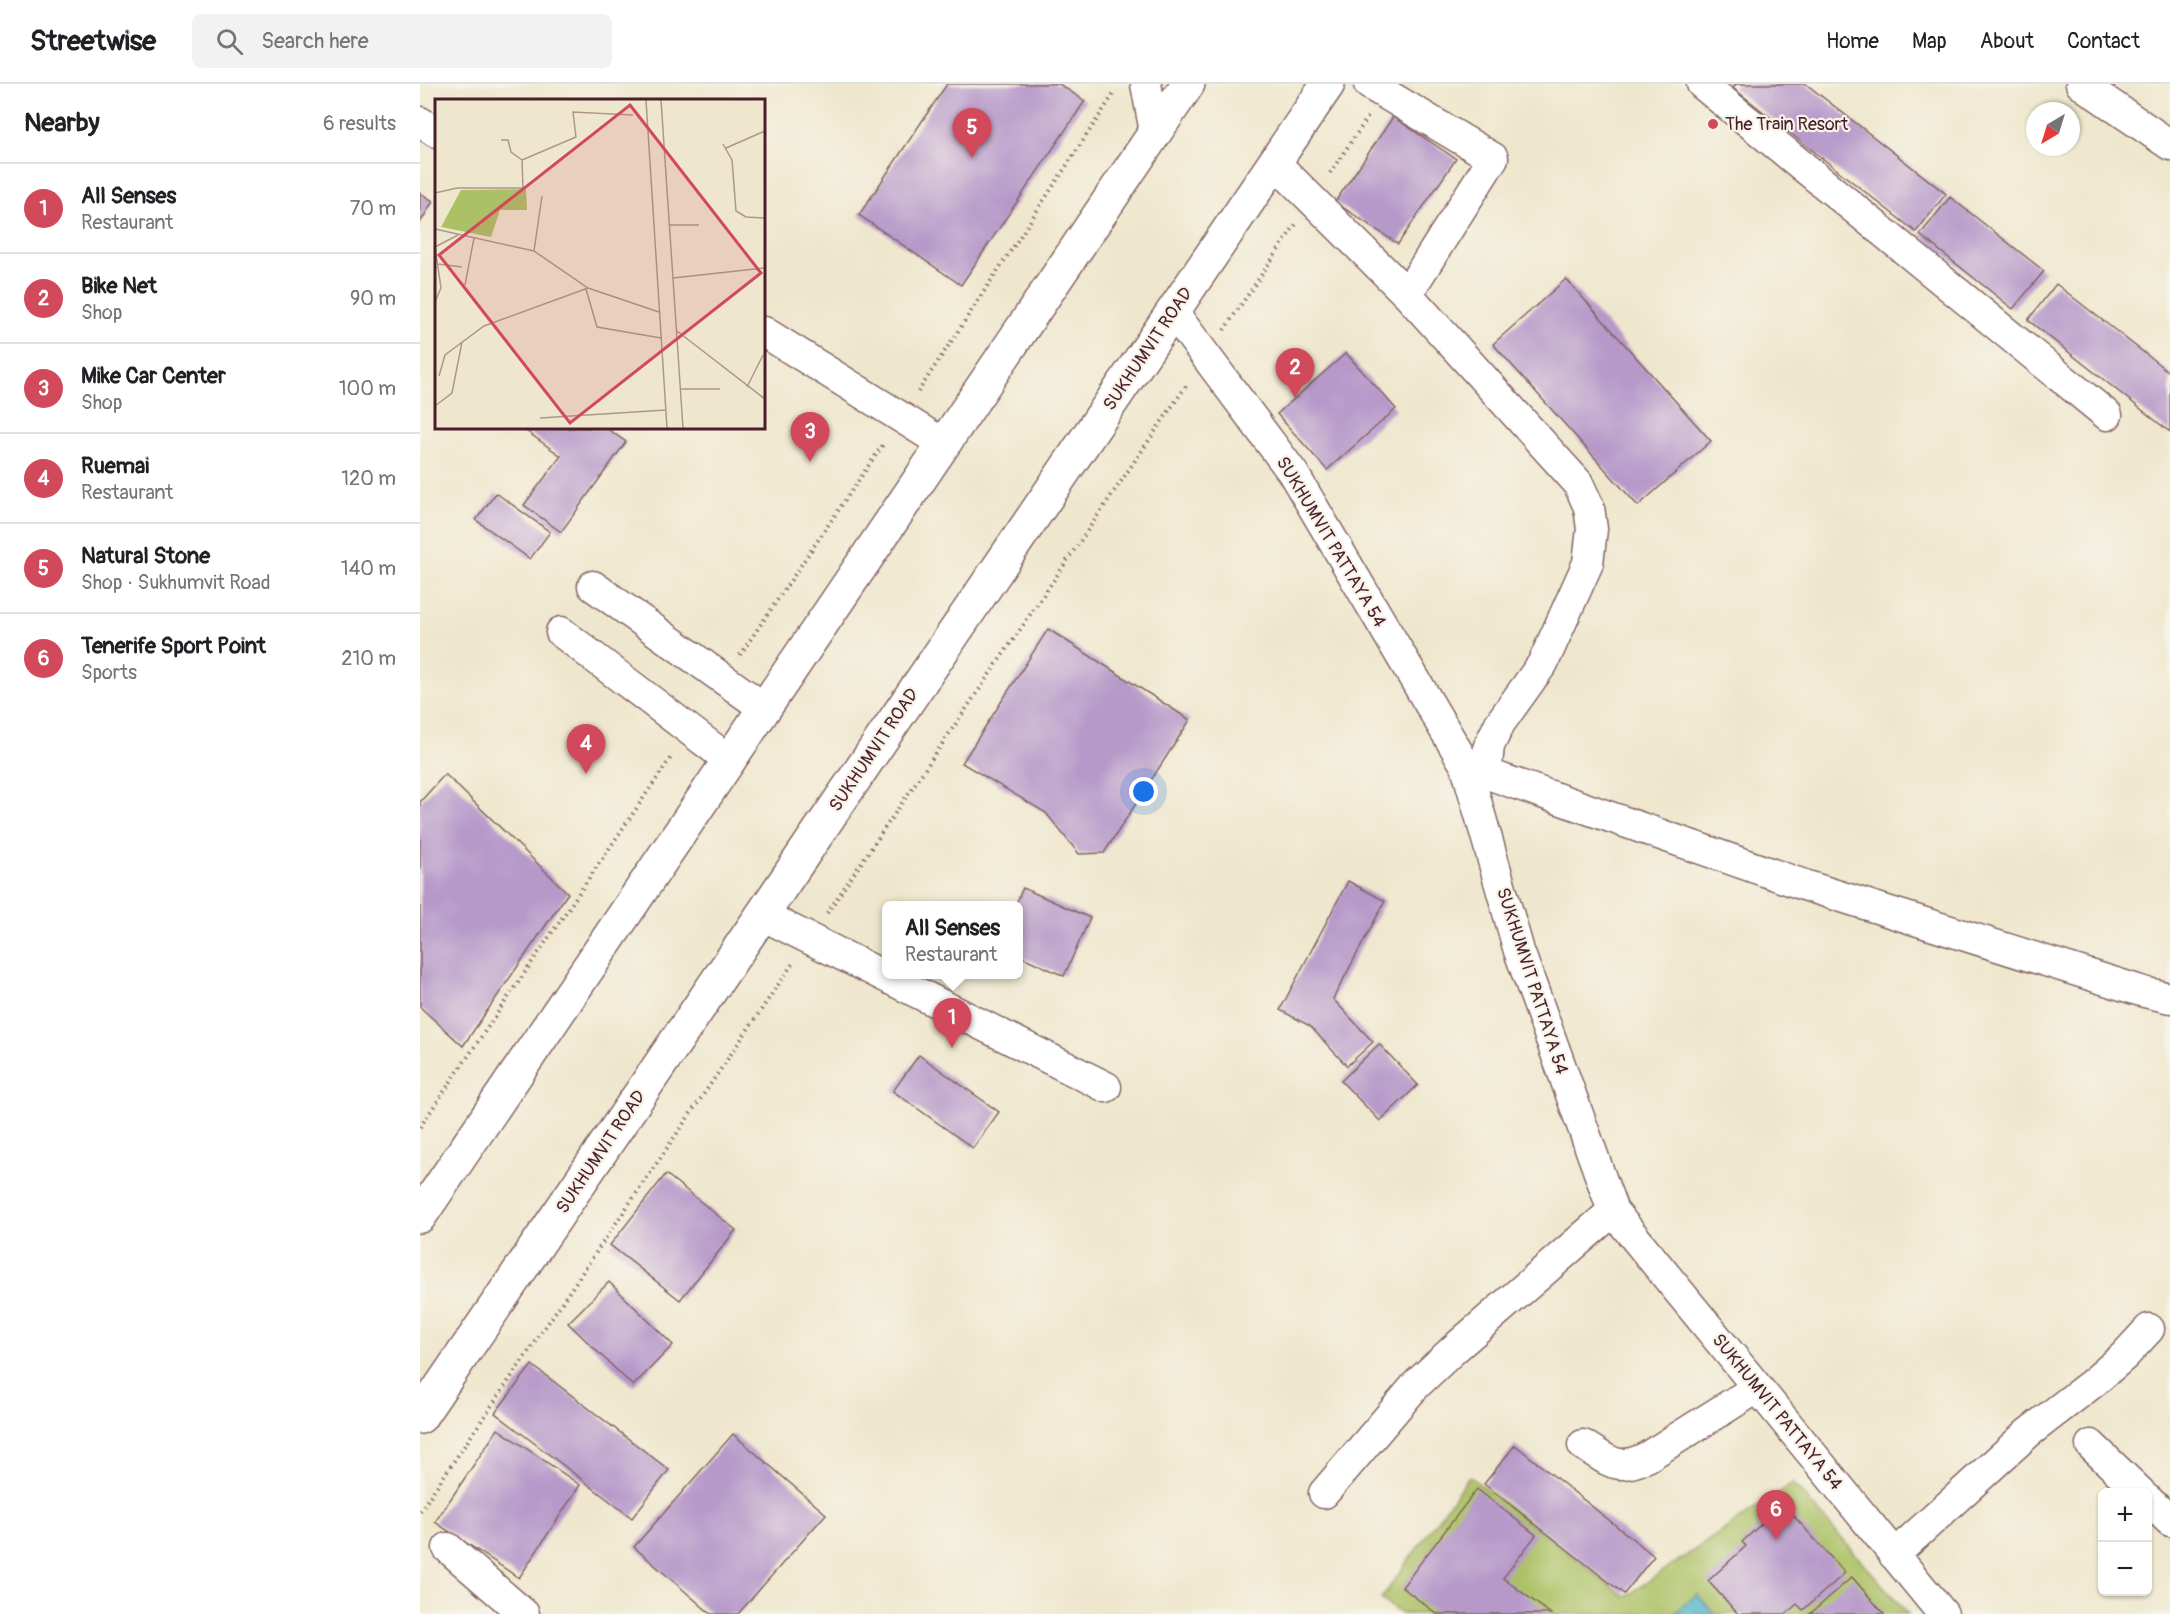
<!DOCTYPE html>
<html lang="en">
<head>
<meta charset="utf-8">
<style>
  :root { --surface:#fff; --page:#f2f2f2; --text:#202124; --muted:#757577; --line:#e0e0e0; --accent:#d1495b }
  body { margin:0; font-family:Pangolin,sans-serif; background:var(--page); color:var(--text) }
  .controls { position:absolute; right:18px; bottom:18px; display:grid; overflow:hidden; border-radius:9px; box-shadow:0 2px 4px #0004 }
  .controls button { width:54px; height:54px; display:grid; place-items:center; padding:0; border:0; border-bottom:2px solid var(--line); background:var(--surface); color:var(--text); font:30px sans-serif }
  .compass { position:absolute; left:1606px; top:18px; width:54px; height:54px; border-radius:50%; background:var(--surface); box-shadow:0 2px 4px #0004; rotate:218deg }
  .you { position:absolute; left:724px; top:708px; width:21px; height:21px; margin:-15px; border:4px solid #fff; border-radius:50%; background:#1a73e8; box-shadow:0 0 0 9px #1a73e833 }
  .badge { display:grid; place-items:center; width:39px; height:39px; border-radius:50%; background:var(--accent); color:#fff; font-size:20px; font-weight:700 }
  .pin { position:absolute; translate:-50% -50px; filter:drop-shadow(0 2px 3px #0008) }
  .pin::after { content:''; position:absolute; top:32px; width:21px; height:18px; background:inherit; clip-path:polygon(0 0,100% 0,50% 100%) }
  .popup { position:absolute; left:462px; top:817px; width:141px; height:78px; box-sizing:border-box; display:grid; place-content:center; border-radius:9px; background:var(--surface); filter:drop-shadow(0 2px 4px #0005); font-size:20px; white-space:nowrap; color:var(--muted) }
  .popup b { font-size:22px; color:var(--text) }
  .popup::after { content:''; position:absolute; left:50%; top:100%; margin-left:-12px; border:12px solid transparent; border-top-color:var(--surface) }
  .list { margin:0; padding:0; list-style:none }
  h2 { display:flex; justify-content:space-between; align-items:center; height:78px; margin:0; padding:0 24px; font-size:26px }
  h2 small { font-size:20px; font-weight:400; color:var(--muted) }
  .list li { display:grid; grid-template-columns:39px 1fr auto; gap:18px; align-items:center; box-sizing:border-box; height:90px; padding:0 24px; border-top:2px solid var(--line) }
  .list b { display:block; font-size:22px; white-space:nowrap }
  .list p { margin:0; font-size:20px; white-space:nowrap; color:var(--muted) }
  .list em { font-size:20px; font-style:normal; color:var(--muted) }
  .icon { flex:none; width:33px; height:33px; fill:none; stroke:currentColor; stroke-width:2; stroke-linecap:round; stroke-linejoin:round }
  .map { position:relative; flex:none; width:1750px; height:1530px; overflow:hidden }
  header { display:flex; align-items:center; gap:36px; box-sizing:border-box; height:84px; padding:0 30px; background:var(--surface); border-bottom:2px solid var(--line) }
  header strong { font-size:28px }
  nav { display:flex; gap:33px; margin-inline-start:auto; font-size:21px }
  .search { width:420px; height:54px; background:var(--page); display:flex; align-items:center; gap:15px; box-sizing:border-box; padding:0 21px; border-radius:9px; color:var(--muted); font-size:22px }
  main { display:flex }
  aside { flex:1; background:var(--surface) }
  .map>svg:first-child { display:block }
</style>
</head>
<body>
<header>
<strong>Streetwise</strong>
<div class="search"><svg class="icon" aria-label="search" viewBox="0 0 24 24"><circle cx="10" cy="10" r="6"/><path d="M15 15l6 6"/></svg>Search here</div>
<nav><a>Home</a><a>Map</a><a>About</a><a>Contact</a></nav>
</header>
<main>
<aside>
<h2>Nearby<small>6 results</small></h2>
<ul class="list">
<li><span class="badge">1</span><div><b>All Senses</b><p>Restaurant</p></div><em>70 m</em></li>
<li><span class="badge">2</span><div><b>Bike Net</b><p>Shop</p></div><em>90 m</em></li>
<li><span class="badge">3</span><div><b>Mike Car Center</b><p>Shop</p></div><em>100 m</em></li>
<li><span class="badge">4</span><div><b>Ruemai</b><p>Restaurant</p></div><em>120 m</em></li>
<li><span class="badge">5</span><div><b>Natural Stone</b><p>Shop · Sukhumvit Road</p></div><em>140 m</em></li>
<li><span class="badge">6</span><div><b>Tenerife Sport Point</b><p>Sports</p></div><em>210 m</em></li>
</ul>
</aside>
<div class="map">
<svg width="1750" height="1530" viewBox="0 0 1750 1530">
  <rect width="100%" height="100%" fill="#f7f3e8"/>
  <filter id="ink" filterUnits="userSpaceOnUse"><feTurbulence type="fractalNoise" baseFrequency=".0167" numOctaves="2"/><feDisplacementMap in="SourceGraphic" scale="12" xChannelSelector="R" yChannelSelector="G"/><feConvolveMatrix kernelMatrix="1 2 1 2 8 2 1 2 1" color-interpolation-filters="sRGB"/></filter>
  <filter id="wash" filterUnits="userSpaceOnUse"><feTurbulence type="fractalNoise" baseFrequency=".008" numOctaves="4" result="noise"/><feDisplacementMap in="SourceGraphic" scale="24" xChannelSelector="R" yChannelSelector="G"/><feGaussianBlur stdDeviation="1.35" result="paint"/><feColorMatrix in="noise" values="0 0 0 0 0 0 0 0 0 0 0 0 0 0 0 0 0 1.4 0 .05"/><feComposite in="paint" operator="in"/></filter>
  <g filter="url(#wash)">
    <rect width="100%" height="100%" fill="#efe7cd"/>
    <path fill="#acc165" stroke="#7b7048" stroke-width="1.5" d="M 1049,1392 L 1205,1513 L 1373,1399 L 1488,1530 L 981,1530 L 961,1515 Z"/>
    <path fill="#49b4c7" stroke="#4a6a79" stroke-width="1.5" d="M 1277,1510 L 1295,1530 L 1253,1530 Z"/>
    <g id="blocks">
      <path fill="#b698c9" d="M 527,0 L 639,0 L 665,17 L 541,201 L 439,131 Z
        M 1316,0 L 1386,0 L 1526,110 L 1496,148 L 1313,4 Z
        M 973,33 L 1036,75 L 978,160 L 915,118 Z
        M 0,109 L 13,117 L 0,139 Z
        M 1530,113 L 1624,187 L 1593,225 L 1500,151 Z
        M 1146,195 L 1291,357 L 1218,422 L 1073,260 Z
        M 1636,200 L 1750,289 L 1750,348 L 1608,236 Z
        M 926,269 L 976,325 L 907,386 L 857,330 Z
        M 102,344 L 186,344 L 206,358 L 141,448 L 104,421 L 141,372 Z
        M 76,409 L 130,448 L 110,475 L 56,436 Z
        M 628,545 L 770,636 L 684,769 L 659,770 L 626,729 L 542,679 Z
        M 25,690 L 148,809 L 43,962 L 0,923 L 0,718 Z
        M 928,797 L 965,817 L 913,915 L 953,958 L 927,982 L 890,942 L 860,926 Z
        M 603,804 L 670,834 L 644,892 L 598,871 L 598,822 L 595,822 Z
        M 959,960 L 998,1001 L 960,1037 L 921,997 Z
        M 499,971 L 579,1028 L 553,1064 L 473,1007 Z
        M 246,1090 L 316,1146 L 260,1216 L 190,1161 Z
        M 189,1198 L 253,1261 L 213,1302 L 148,1239 Z
        M 112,1281 L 249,1386 L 212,1434 L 75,1329 Z
        M 78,1345 L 160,1401 L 99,1494 L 15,1438 Z
        M 313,1350 L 406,1430 L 318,1530 L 291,1530 L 214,1463 Z
        M 1095,1361 L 1234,1472 L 1204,1510 L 1064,1400 Z
        M 1057,1405 L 1116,1451 L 1083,1494 L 1131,1530 L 1017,1530 L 982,1503 Z
        M 1363,1420 L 1425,1489 L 1383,1526 L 1377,1520 L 1366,1530 L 1318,1530 L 1288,1497 L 1326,1462 L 1322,1458 Z
        M 1432,1493 L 1464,1530 L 1390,1530 Z"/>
    </g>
  </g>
  <g filter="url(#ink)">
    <use href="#blocks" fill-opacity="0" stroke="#846564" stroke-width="1.5"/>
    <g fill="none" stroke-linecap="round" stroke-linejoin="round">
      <g stroke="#846564" stroke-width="33">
        <path id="minor" d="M 726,0 L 735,48
          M 949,0 L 1073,74 L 987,210
          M 1282,0 L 1687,331
          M 1661,0 L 1750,61
          M 0,38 L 16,48
          M 855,79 L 987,210 L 1158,399 L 1169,423 L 1172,445 L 1168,479 L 1123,579 L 1080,639 L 1069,662 L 1066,690
          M 753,228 L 873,389 L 1046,682 L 1099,867 L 1193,1127 L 1523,1530
          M 344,248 L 524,360
          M 173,502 L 344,624
          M 141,548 L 309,676
          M 1048,683 L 1384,801 L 1724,908 L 1750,914
          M 342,831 L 686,1003
          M 1163,1361 C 1190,1377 1196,1388 1227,1373 L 1337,1304
          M 1671,1361 L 1720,1408
          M 904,1409 L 996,1301 L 1033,1266 L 1193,1127
          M 1728,1416 L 1750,1437
          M 28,1464 L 104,1530
          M 1474,1471 L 1608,1349 L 1674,1298 L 1704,1272 L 1729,1245"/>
      </g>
      <g stroke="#846564" stroke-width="36">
        <path id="highway" d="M 0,1132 L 768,0
          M 0,1333 L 908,0"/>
      </g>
      <path stroke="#846564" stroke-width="4" stroke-dasharray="1.5 4.5" stroke-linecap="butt" d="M 910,89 L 948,33
        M 804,246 L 876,140
        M 498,308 L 695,8
        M 320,571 L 464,359
        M 407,829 L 768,299
        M 0,1043 L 252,672
        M 0,1427 L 373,879"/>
      <use href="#minor" stroke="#fff" stroke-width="30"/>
      <use href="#highway" stroke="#fff" stroke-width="33"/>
    </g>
  </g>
  <circle fill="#d1495b" stroke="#f7f3e8" stroke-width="2" cx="1293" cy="40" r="6"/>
  <g text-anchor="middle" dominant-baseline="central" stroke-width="4.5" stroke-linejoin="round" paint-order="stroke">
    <g font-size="18" fill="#4a1f2b" stroke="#f7f3e8" text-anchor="start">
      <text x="1305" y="40">The Train Resort</text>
    </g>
    <g font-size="18" fill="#4a1f2b" stroke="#f7f3e8">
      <text transform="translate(728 265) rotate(-56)">SUKHUMVIT ROAD</text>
      <text transform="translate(911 458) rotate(59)">SUKHUMVIT PATTAYA 54</text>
      <text transform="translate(454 666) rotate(-56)">SUKHUMVIT ROAD</text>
      <text transform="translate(1112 897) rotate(72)">SUKHUMVIT PATTAYA 54</text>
      <text transform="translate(181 1068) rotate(-56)">SUKHUMVIT ROAD</text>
      <text transform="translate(1357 1328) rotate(51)">SUKHUMVIT PATTAYA 54</text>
    </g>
  </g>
  <g transform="translate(15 15)">
    <rect width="330" height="330" fill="#efe7cd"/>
    <path d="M 91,90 L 92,111 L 65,111 L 56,138 L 6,128 L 26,91 Z" fill="#acc165"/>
    <path fill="none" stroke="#ad978c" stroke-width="1.5" d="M 211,1 L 232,329M 226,1 L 248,329M 66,41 L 73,41 L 76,53 L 87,61M 288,45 L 297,61 L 301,112 L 311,118 L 330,119M 291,49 L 330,32M 0,94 L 22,89 L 88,89 L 87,61 L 141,38 L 138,13 L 198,16M 235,126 L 264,126M 0,130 L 99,152 L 153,189 L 224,213M 99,152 L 107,97M 3,165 L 27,168M 238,179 L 330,169M 30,186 L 39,139M 151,190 L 162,228 L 226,239M 0,203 L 6,189 L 0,148 L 23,136M 242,232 L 330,300M 4,277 L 10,256 L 49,227 L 153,189M 312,288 L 328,256M 246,290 L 285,290M 0,307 L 17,294 L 27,243M 105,319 L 231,311"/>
    <path fill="#d1495b" fill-opacity="0.15" stroke="#d1495b" stroke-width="3" d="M 195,6 L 326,174 L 135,324 L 4,156 Z"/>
    <rect width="330" height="330" fill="none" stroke="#4a1f2b" stroke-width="3"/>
  </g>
</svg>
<div class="controls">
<button>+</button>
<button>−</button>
</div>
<svg class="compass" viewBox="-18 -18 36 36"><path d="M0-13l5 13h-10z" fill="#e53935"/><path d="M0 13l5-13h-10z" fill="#757577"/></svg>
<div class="you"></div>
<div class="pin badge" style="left:532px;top:964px">1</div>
<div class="popup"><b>All Senses</b>Restaurant</div>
<div class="pin badge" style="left:875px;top:314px">2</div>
<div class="pin badge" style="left:390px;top:378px">3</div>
<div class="pin badge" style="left:166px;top:690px">4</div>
<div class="pin badge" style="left:552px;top:74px">5</div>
<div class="pin badge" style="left:1356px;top:1456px">6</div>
</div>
</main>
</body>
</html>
